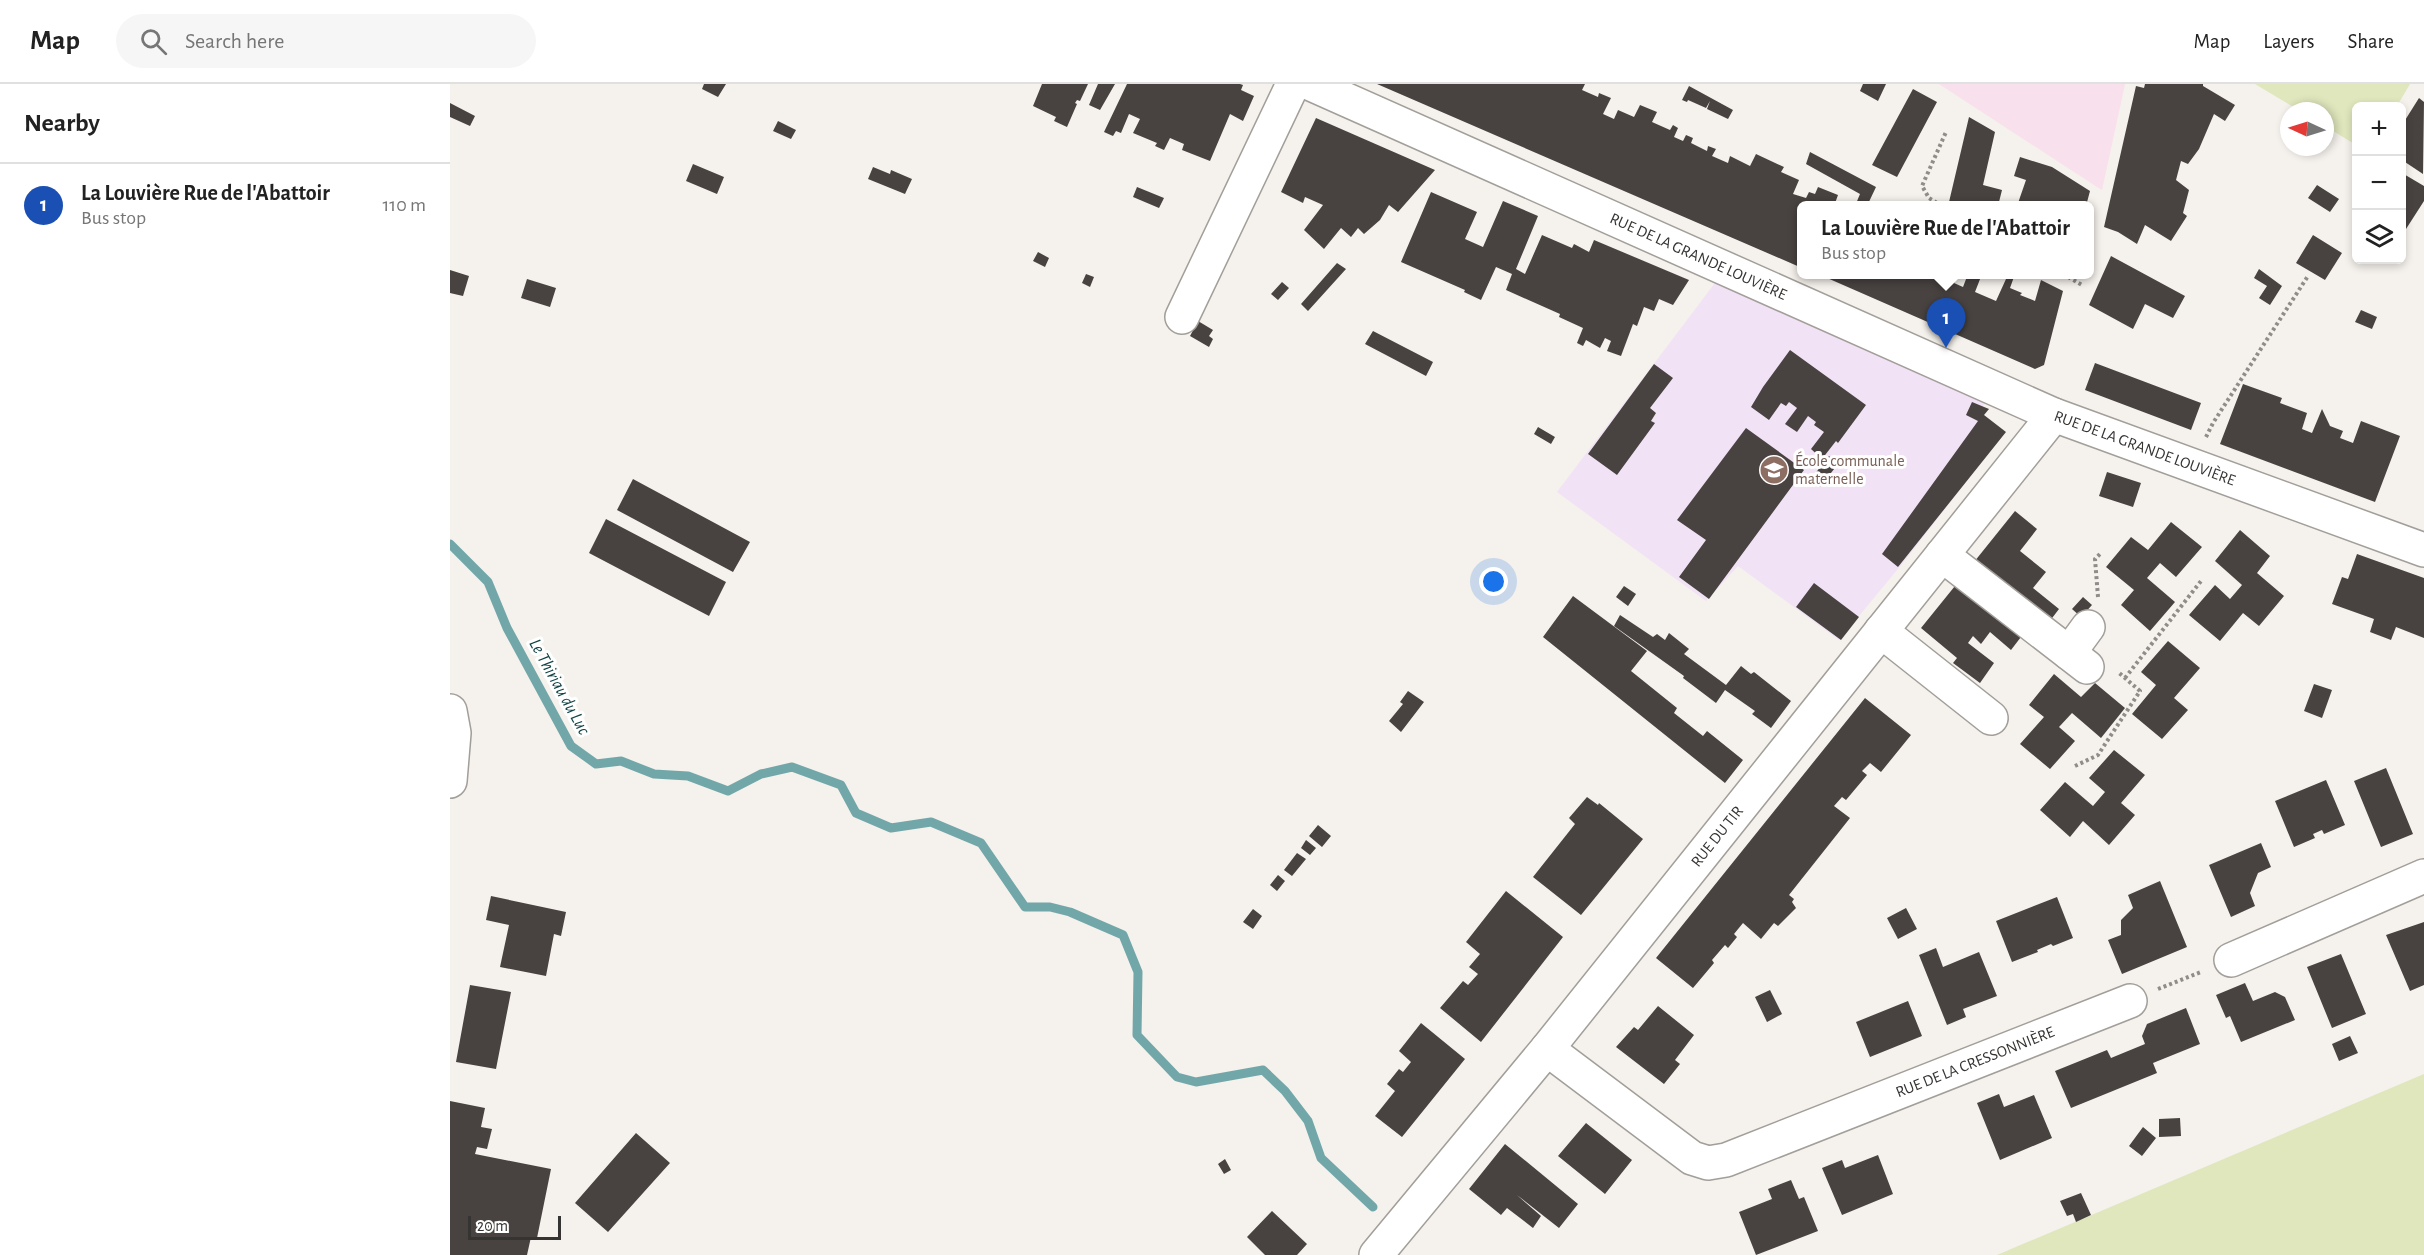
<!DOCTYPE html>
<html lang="en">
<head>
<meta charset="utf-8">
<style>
  :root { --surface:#fff; --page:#f6f6f6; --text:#222; --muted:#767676; --line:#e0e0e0; --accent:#2467d3 }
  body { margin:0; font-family:"Alegreya Sans",sans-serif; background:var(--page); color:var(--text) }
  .controls { position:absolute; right:18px; top:18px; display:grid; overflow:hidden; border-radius:9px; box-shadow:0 3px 9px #0003 }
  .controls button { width:54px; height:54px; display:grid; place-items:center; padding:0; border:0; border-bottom:2px solid var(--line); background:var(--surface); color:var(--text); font:30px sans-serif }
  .compass { position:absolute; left:1830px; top:18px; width:54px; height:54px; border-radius:50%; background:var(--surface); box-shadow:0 3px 9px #0003; rotate:274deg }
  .scale { position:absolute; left:18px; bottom:15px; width:93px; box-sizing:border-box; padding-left:6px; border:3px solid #363432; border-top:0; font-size:16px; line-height:21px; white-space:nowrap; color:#363432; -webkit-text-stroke:4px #fff; paint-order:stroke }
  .you { position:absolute; left:1044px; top:498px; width:21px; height:21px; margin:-15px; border:4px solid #fff; border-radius:50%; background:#1a73e8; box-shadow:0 0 0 9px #1a73e833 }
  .badge { display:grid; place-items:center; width:39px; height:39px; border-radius:50%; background:var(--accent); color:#fff; font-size:20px; font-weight:700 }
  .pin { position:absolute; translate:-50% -50px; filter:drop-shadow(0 2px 3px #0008) }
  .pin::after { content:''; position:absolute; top:32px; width:21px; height:18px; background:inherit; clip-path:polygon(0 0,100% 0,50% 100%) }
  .popup { position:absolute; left:1347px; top:117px; width:297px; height:78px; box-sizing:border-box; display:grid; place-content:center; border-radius:9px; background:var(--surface); filter:drop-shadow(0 2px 4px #0005); font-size:20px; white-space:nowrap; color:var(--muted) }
  .popup b { font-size:22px; color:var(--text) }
  .popup::after { content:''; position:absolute; left:50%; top:100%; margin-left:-12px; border:12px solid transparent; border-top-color:var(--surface) }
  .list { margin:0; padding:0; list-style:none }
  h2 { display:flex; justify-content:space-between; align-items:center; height:78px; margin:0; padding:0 24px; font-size:26px }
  h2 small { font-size:20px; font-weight:400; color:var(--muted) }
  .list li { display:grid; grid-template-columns:39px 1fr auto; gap:18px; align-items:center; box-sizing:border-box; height:84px; padding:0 24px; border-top:2px solid var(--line) }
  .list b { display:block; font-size:22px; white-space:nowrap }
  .list p { margin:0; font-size:20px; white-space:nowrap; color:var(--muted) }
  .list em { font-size:20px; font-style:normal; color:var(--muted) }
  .icon { flex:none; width:33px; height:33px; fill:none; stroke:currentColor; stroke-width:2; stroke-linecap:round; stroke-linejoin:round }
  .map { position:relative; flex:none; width:1974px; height:1171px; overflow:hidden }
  header { display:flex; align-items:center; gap:36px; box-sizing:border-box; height:84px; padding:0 30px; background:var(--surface); border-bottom:2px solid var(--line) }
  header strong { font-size:28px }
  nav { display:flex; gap:33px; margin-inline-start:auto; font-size:21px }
  .search { width:420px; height:54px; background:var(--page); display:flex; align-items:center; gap:15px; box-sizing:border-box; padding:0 21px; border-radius:33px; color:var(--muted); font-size:22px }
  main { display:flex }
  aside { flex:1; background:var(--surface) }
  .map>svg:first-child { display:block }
</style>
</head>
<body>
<header>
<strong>Map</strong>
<div class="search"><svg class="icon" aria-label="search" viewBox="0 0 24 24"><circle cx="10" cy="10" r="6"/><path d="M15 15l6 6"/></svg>Search here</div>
<nav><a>Map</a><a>Layers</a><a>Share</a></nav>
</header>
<main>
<aside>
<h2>Nearby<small></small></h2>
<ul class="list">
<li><span class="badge" style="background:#1a4fb4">1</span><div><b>La Louvière Rue de l'Abattoir</b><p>Bus stop</p></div><em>110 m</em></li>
</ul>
</aside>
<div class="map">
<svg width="1974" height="1171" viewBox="0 0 1974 1171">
  <rect width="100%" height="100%" fill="#f5f1ec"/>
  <path fill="#f8e0ec" d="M 1489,0 L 1675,0 L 1652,106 L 1644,101 Z"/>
  <path fill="#f1e2f5" d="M 1268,195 L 1539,317 L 1525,328 L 1554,349 L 1452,480 L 1389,556 L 1288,482 L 1256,517 L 1107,408 Z"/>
  <path fill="#e0e7bd" d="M 1805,0 L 1960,0 L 1947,22 L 1906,22 L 1906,61 L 1875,42 L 1875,27 L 1850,27 Z
    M 1974,990 L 1974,1171 L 1547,1171 Z"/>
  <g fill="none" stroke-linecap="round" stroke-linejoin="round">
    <path stroke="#72a7aa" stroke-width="9" d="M 0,460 L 38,498 L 57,544 L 121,662 L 146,680 L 171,677 L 204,690 L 238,692 L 278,707 L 311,690 L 342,683 L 391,701 L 406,729 L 441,744 L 481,738 L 531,759 L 575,823 L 600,823 L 620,828 L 673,851 L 688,888 L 687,951 L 727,993 L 746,998 L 813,986 L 835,1007 L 858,1037 L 871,1074 L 923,1123"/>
  </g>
  <path fill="#484341" d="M 254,0 L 276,0 L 268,13 L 252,5 Z
    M 592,0 L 638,0 L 630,17 L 627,16 L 625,19 L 627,20 L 617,43 L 604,37 L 606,33 L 583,22 Z
    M 648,0 L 665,0 L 650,26 L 639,21 Z
    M 677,0 L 790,0 L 793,1 L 791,6 L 804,12 L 793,37 L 780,30 L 760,77 L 732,66 L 734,60 L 720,54 L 714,66 L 705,62 L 707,59 L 683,49 L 690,35 L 679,30 L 671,49 L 666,47 L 663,52 L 654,48 Z
    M 927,0 L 1135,0 L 1132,6 L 1148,13 L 1149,9 L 1161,14 L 1153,30 L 1164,35 L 1168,26 L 1184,33 L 1190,21 L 1207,28 L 1202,38 L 1220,46 L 1223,41 L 1228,44 L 1224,53 L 1233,57 L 1236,51 L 1243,54 L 1241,59 L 1257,67 L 1258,62 L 1266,65 L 1262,72 L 1278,79 L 1280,72 L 1300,82 L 1306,70 L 1334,83 L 1331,88 L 1349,96 L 1343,110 L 1356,114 L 1359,108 L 1365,110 L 1368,103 L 1388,111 L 1384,122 L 1352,122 L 1352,184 Z
    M 1413,0 L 1436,0 L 1428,17 L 1410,7 Z
    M 1695,0 L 1753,0 L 1753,2 L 1785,21 L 1775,37 L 1764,30 L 1749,65 L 1738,80 L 1731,77 L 1726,96 L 1739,106 L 1733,129 L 1737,132 L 1721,157 L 1695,141 L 1687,160 L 1668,148 L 1654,143 L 1686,2 L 1694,4 Z
    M 1239,2 L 1283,26 L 1278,35 L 1257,25 L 1260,17 L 1256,24 L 1238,16 L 1237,18 L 1232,16 Z
    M 1463,5 L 1487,18 L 1447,93 L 1422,81 Z
    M 1969,14 L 1974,18 L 1973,90 L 1952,76 L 1952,41 Z
    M 0,19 L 25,32 L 20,42 L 0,33 Z
    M 1519,33 L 1545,48 L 1533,101 L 1552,106 L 1548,122 L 1513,122 L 1499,118 Z
    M 866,34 L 985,86 L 948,128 L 939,121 L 930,136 L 914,150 L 908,144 L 901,153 L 891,144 L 874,165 L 854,146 L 873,121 L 855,113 L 853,119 L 831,108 Z
    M 328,37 L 346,46 L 341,55 L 323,47 Z
    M 1360,68 L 1426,103 L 1417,122 L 1405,122 L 1410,110 L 1356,80 Z
    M 1570,73 L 1602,83 L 1640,107 L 1636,122 L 1567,122 L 1576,96 L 1564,92 Z
    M 243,80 L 274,93 L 267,110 L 236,97 Z
    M 423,83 L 440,90 L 441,86 L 462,95 L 455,110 L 418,95 Z
    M 1952,89 L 1974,102 L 1974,117 L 1956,145 L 1952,142 Z
    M 1867,101 L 1889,115 L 1880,128 L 1858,114 Z
    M 687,103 L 714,114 L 709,124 L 683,113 Z
    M 981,108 L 1027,128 L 1015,155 L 1033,163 L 1053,117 L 1088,132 L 1066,185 L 1075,190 L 1092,151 L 1122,164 L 1124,160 L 1139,168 L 1144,156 L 1239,196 L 1223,221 L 1209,215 L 1204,227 L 1194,223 L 1187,242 L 1183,240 L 1171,272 L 1157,267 L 1161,257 L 1155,254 L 1150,264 L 1136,256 L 1133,262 L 1127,259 L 1133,244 L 1109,233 L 1110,230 L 1056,206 L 1062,190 L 1046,183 L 1031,216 L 1014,208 L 1015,206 L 951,178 Z
    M 1863,151 L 1892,169 L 1875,196 L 1846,179 Z
    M 588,168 L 599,174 L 595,183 L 583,177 Z
    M 1661,172 L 1735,212 L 1723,234 L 1695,220 L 1683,245 L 1639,221 Z
    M 887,179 L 896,185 L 858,227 L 851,220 Z
    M 1809,185 L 1832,202 L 1820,221 L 1809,214 L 1817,202 L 1804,194 Z
    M 0,186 L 19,192 L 13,212 L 0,209 Z
    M 636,190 L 644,193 L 640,203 L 632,199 Z
    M 1368,190 L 1498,190 L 1506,194 L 1504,199 L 1513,203 L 1518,190 L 1532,190 L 1525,208 L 1546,217 L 1556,195 L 1546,190 L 1565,190 L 1560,204 L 1572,209 L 1570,211 L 1585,217 L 1591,196 L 1613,207 L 1594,281 L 1585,285 Z
    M 77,195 L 106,204 L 100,223 L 71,214 Z
    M 832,198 L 839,204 L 828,216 L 821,210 Z
    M 1911,226 L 1927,233 L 1922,245 L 1905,238 Z
    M 748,237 L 763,246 L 759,252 L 763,255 L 759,263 L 740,252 Z
    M 923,247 L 983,278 L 976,292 L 915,260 Z
    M 1340,266 L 1416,321 L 1388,359 L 1386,357 L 1372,375 L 1361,365 L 1374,348 L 1364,341 L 1366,338 L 1358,332 L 1347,348 L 1335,340 L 1347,324 L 1339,318 L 1336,322 L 1331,319 L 1319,336 L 1301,323 L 1313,303 Z
    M 1645,279 L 1751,319 L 1741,346 L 1635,306 Z
    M 1204,280 L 1223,294 L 1200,324 L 1206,329 L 1201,337 L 1205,339 L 1167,391 L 1138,370 Z
    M 1793,300 L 1832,314 L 1830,319 L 1857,329 L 1852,345 L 1862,349 L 1872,325 L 1880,342 L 1893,347 L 1890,354 L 1903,359 L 1911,337 L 1950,352 L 1925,418 L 1770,360 Z
    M 1522,318 L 1539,325 L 1534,331 L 1556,348 L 1448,483 L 1432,470 L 1528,337 L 1516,331 Z
    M 1088,343 L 1105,353 L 1101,360 L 1084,350 Z
    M 1296,344 L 1354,386 L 1259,515 L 1229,493 L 1256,456 L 1227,436 Z
    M 1379,372 L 1388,380 L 1370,403 L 1360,396 Z
    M 1657,388 L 1691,399 L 1683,423 L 1649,412 Z
    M 183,395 L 300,458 L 283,488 L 167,426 Z
    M 1565,427 L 1587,445 L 1570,467 L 1596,488 L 1583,504 L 1609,525 L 1596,542 L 1520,483 Z
    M 156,435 L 276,498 L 259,532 L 139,469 Z
    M 1721,438 L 1752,463 L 1726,493 L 1710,479 L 1697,494 L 1725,518 L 1700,547 L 1671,521 L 1684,506 L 1656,483 L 1681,453 L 1698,466 Z
    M 1790,446 L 1820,472 L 1807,489 L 1834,512 L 1809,542 L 1793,529 L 1770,557 L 1739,531 L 1765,501 L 1780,515 L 1792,501 L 1765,477 Z
    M 1907,470 L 1974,494 L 1974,554 L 1946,543 L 1941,556 L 1920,548 L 1924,535 L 1882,520 L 1892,493 L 1898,495 Z
    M 1509,497 L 1574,549 L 1561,566 L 1540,548 L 1531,560 L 1523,552 L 1518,559 L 1544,579 L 1530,599 L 1503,579 L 1507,574 L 1471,544 Z
    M 1364,499 L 1409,533 L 1391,556 L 1346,523 Z
    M 1174,502 L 1186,510 L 1178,522 L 1166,513 Z
    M 1123,512 L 1197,567 L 1181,587 L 1227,624 L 1224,629 L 1253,652 L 1257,647 L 1293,676 L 1275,699 L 1093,553 Z
    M 1633,513 L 1642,521 L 1631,533 L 1622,525 Z
    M 1170,531 L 1203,553 L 1207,550 L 1215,556 L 1219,549 L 1239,565 L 1234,570 L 1276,601 L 1291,582 L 1301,590 L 1304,588 L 1341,617 L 1321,644 L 1302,630 L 1305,627 L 1275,606 L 1266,619 L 1233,594 L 1234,592 L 1164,542 Z
    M 1718,557 L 1750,584 L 1724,614 L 1738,626 L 1712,655 L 1682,630 L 1706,601 L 1691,588 Z
    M 1604,590 L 1631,613 L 1645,599 L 1675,624 L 1651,654 L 1622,629 L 1609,643 L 1625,657 L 1600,685 L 1570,660 L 1594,633 L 1579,621 Z
    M 1864,600 L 1882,606 L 1872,634 L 1854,627 Z
    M 958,607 L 974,618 L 951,648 L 939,637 L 953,620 L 950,618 Z
    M 1415,614 L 1461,651 L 1431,688 L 1420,679 L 1412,687 L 1417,691 L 1396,716 L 1392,713 L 1384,722 L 1400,734 L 1339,811 L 1344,815 L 1342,818 L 1346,824 L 1328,842 L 1324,839 L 1311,855 L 1293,839 L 1284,850 L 1287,853 L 1278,864 L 1275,861 L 1262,876 L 1264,879 L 1243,904 L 1206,874 Z
    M 1664,666 L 1695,691 L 1671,719 L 1685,731 L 1659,761 L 1633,737 L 1620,753 L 1590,726 L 1615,698 L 1643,722 L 1655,708 L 1639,694 Z
    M 1936,684 L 1963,750 L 1931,763 L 1904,697 Z
    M 1876,696 L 1895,741 L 1874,750 L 1872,746 L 1863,750 L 1865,754 L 1844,763 L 1825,717 Z
    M 1137,713 L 1148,721 L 1149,719 L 1193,755 L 1131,831 L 1083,793 L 1125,740 L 1119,734 Z
    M 868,741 L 881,752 L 872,763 L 859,752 Z
    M 856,756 L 866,764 L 860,771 L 851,764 Z
    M 1811,759 L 1821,783 L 1808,789 L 1800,809 L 1805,822 L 1781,833 L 1759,781 Z
    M 847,769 L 856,775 L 842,792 L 834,786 Z
    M 828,791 L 835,797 L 827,807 L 820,801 Z
    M 1710,797 L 1737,863 L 1672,890 L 1658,856 L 1671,851 L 1671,836 L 1683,824 L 1678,811 Z
    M 1056,807 L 1113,853 L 1031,958 L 990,924 L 1013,897 L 1018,901 L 1028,890 L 1019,883 L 1030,870 L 1016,858 Z
    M 41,812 L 116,828 L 111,852 L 104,850 L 96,892 L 50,883 L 59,841 L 36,836 Z
    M 1607,813 L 1623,854 L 1603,862 L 1601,860 L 1587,866 L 1588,868 L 1562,878 L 1546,837 Z
    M 1456,824 L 1467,845 L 1448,855 L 1437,834 Z
    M 803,825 L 812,832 L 803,845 L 793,838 Z
    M 1974,838 L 1974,901 L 1960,907 L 1936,851 Z
    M 1486,864 L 1493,883 L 1529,868 L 1547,912 L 1513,925 L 1516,933 L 1497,941 L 1469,871 Z
    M 1891,870 L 1916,930 L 1882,944 L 1857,883 Z
    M 1795,899 L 1803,917 L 1825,908 L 1835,913 L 1845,936 L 1791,958 L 1780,932 L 1776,934 L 1766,911 Z
    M 20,901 L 61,908 L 46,985 L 6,978 Z
    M 1320,906 L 1332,930 L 1317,938 L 1305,913 Z
    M 1458,917 L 1472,952 L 1420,973 L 1406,938 Z
    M 1208,922 L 1244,951 L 1225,976 L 1230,980 L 1214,1000 L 1166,963 L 1184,943 L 1188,946 Z
    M 1736,924 L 1750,960 L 1703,979 L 1707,989 L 1621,1024 L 1605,987 L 1657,966 L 1661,974 L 1695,960 L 1692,952 L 1697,940 Z
    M 971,939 L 1015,975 L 952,1053 L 925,1032 L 945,1007 L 937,1000 L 949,985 L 953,988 L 961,978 L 949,967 Z
    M 1900,952 L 1908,969 L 1889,977 L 1882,960 Z
    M 1549,1010 L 1554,1023 L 1584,1011 L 1602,1054 L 1550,1076 L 1527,1019 Z
    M 0,1017 L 35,1024 L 31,1043 L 42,1045 L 37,1065 L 27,1063 L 25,1070 L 101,1085 L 87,1154 L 81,1153 L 77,1171 L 0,1171 Z
    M 1730,1034 L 1731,1052 L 1709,1053 L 1709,1035 Z
    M 1136,1039 L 1182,1076 L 1155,1110 L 1108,1072 Z
    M 1693,1043 L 1706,1054 L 1692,1072 L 1679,1062 Z
    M 186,1049 L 220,1079 L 158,1148 L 125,1119 Z
    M 1055,1060 L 1128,1120 L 1109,1144 L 1067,1111 L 1091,1132 L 1083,1144 L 1057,1124 L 1051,1131 L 1019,1105 Z
    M 1428,1071 L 1443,1110 L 1392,1131 L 1372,1084 L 1392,1076 L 1395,1084 Z
    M 775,1075 L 781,1086 L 774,1090 L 768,1080 Z
    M 1341,1096 L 1349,1115 L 1354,1113 L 1368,1147 L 1306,1171 L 1289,1128 L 1322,1115 L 1318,1105 Z
    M 1631,1109 L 1641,1131 L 1626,1138 L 1623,1130 L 1617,1132 L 1610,1117 Z
    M 822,1127 L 857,1160 L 847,1171 L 815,1171 L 797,1153 Z"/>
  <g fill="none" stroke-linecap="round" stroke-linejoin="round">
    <g stroke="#a29e99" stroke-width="36">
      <g id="minor">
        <path d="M 732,233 L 843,0"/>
        <path d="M 1492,471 L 1637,583"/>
        <path d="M 1431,547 L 1541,634"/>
        <path d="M 1619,569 L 1638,543"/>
        <path d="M 0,627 L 4,649 L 0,697"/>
        <path d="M 1781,876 L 1974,792"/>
        <path id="s1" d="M 1097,965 L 1242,1074 L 1258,1079 L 1276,1076 L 1680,917"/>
      </g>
    </g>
    <g stroke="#a29e99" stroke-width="36">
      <g id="major">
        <path id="s2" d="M 861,0 L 1604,331 L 1974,466"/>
        <path id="s3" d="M 926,1171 L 1097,965 L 1604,331"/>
      </g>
    </g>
    <path stroke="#8f8c89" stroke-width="4" stroke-dasharray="3 3" stroke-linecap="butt" d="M 1492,122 L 1479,114 L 1472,102 L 1496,48
      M 1613,190 L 1632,201
      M 1756,353 L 1763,339 L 1858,192
      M 1648,513 L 1645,475 L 1650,470
      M 1675,594 L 1751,497
      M 1625,682 L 1648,671 L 1690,607 L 1668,588
      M 1708,905 L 1751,888"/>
    <use href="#minor" stroke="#fff" stroke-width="33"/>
    <use href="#major" stroke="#fff" stroke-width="33"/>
  </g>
  <defs>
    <g id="school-disc" transform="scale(1.5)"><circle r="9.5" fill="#8d6e63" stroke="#fff"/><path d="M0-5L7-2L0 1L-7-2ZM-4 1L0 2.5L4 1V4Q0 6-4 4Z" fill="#fff"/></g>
  </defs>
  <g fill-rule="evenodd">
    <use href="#school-disc" x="1324" y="386"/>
  </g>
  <g text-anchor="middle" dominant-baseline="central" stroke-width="6" stroke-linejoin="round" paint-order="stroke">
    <g font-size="16" fill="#363432" stroke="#fff">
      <text stroke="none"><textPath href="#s2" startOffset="424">RUE DE LA GRANDE LOUVIÈRE</textPath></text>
      <text stroke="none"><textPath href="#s2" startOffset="910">RUE DE LA GRANDE LOUVIÈRE</textPath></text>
      <text stroke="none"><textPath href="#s3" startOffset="540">RUE DU TIR</textPath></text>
      <text stroke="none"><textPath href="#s1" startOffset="484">RUE DE LA CRESSONNIÈRE</textPath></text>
    </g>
    <g font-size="16" fill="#785e54" stroke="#fff" text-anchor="start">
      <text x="1345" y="377">École communale<tspan x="1345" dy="18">maternelle</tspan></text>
    </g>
    <g font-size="18" font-style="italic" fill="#104345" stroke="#fff">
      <text transform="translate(109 603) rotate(61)">Le Thiriau du Luc</text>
    </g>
  </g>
</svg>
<div class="controls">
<button>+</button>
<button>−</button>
<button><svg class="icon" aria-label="layers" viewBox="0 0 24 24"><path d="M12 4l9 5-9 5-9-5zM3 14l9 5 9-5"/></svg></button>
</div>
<svg class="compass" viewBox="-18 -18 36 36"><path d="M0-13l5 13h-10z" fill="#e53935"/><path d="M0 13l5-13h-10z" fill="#767676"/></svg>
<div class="scale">20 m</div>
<div class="you"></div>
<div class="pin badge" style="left:1496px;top:264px;background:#1a4fb4">1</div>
<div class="popup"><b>La Louvière Rue de l'Abattoir</b>Bus stop</div>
</div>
</main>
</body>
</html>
